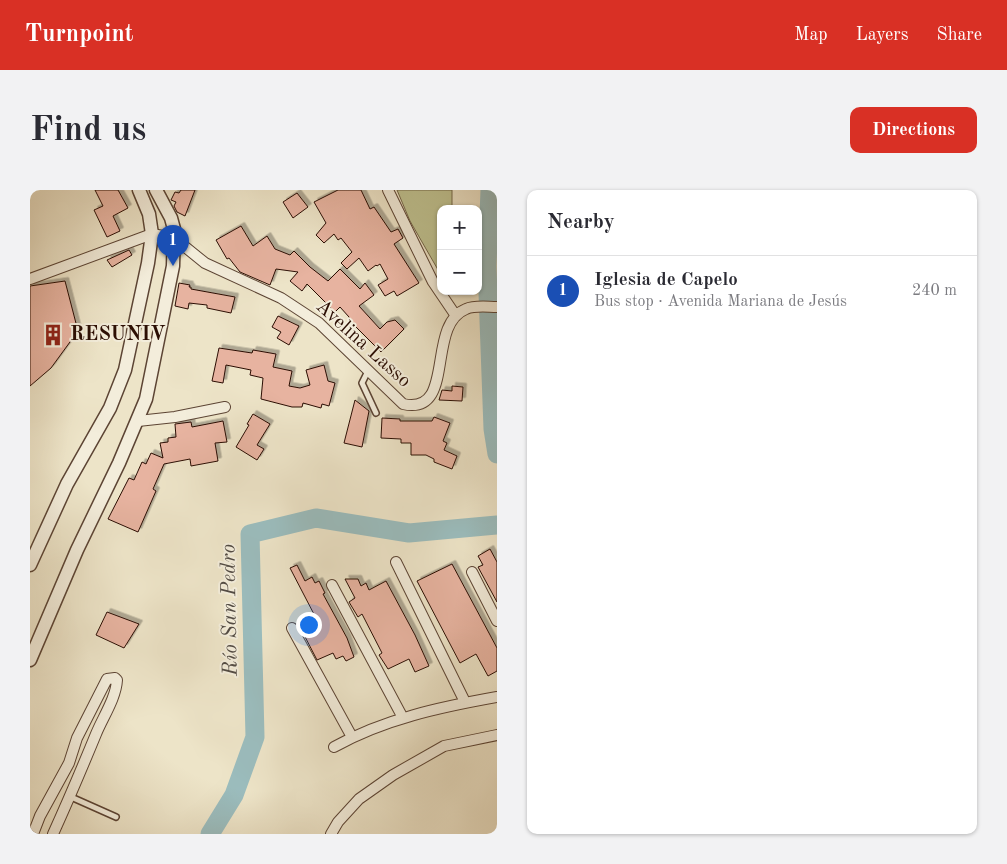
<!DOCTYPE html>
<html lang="en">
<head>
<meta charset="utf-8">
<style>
  :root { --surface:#fff; --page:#f2f2f3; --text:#2b2b33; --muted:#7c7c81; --line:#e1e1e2; --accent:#d93025 }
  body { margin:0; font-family:"Old Standard TT",serif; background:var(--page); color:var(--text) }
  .controls { position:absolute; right:15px; top:15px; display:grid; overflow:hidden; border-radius:10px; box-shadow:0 1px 4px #0004 }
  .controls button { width:45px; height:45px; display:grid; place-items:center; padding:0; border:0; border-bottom:1px solid var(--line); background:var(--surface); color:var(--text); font:25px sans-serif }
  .you { position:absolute; left:278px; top:434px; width:18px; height:18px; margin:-12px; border:4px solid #fff; border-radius:50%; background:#1a73e8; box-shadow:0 0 0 8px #1a73e833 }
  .badge { display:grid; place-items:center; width:32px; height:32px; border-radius:50%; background:var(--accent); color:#fff; font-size:16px; font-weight:700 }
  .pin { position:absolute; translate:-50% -41px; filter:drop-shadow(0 1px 2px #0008) }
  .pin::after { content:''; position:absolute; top:26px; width:18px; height:15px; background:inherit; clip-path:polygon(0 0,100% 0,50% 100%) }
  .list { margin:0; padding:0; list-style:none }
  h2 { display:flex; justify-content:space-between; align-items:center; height:65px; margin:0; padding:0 20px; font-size:21px }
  h2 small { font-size:16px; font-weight:400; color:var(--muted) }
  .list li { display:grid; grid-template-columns:32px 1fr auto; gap:15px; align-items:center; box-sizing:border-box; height:70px; padding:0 20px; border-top:1px solid var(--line) }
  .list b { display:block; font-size:19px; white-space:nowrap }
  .list p { margin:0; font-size:16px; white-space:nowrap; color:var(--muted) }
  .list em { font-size:16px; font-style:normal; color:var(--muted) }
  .map { position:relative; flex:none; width:467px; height:644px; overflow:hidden; border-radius:10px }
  header { display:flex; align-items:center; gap:30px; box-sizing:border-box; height:70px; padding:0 25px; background:var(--accent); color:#fff }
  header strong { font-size:24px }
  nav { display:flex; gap:28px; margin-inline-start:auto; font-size:18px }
  .intro { display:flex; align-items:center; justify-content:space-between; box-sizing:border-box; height:120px; padding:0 30px }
  h1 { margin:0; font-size:35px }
  .button { padding:12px 22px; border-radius:10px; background:var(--accent); color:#fff; font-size:18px; font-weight:700 }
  main { display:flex; gap:30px; padding:0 30px }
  aside { flex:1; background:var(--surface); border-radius:10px; box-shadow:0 1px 4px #0004 }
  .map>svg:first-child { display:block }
</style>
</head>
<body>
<header>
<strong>Turnpoint</strong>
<nav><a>Map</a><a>Layers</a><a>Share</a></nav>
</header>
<div class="intro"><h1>Find us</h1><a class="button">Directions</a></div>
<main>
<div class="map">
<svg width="467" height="644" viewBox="0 0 467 644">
  <defs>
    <filter id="shadow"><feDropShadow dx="3.5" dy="-3.5" stdDeviation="0" flood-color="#0004"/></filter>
  </defs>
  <rect width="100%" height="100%" fill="#ede4c8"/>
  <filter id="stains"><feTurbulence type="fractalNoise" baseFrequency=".004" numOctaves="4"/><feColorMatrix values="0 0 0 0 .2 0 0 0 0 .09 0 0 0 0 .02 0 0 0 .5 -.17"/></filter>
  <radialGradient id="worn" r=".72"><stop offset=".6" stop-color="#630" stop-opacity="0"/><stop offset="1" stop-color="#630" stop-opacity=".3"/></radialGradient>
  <path fill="#bfc291" stroke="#75684a" d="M 367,0 L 422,0 L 422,19 L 411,19 L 411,85 L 380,31 Z"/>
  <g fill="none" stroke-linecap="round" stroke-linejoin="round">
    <path stroke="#9bbdbe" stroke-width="19" d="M 460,0 L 457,76 L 463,239 L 467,264
      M 180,644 L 204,605 L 225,547 L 220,344 L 286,328 L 379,343 L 467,335"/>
  </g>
  <path fill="#e7b3a0" stroke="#2b0e03" filter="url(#shadow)" d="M 65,0 L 88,0 L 98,18 L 83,26 L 90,41 L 77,47 L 64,20 L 73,16 Z
    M 151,0 L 165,0 L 155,26 L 147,22 L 144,16 L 146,12 L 141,10 L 145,2 L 149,3 Z
    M 308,0 L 331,0 L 340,19 L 344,17 L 361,42 L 368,39 L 373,48 L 364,54 L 389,93 L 367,106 L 364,101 L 355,106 L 348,95 L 358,89 L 350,74 L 347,76 L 346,75 L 338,81 L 329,68 L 317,79 L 311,73 L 322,62 L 311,48 L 308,50 L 304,44 L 294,53 L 286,45 L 296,33 L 284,12 Z
    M 267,3 L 278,17 L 263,28 L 253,12 Z
    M 211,36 L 223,56 L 237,46 L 245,59 L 260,65 L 264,61 L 280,77 L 298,91 L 310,79 L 330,99 L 335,93 L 344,105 L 329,116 L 350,139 L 357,132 L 365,130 L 374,139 L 351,162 L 321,132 L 319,127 L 310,117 L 305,122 L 277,94 L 272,101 L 260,91 L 268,82 L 246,79 L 240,95 L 210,82 L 199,68 L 197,69 L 186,50 Z
    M 99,60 L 102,65 L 82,77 L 77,70 Z
    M 35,91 L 48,141 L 21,178 L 0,196 L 0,96 Z
    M 149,93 L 160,95 L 159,97 L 161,97 L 161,99 L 205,107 L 201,123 L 177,118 L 177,115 L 159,113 L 158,119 L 145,116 Z
    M 248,126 L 269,136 L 259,155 L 247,148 L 251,142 L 242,137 Z
    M 189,158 L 222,163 L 223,160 L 246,164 L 243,177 L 262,181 L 259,196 L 270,198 L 280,195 L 276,180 L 294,175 L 298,191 L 305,193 L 299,216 L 292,214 L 291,218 L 273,213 L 272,217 L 262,217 L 231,209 L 233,188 L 220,185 L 221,180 L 196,175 L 193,193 L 182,191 Z
    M 422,196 L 433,197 L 432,211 L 409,210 L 412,200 L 422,201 Z
    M 325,210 L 339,221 L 332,257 L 314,253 Z
    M 223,224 L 240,234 L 227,255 L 234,259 L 227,270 L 206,257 L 219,235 L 217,234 Z
    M 404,227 L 420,233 L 413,251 L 417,253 L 414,260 L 427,266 L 422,279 L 404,272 L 404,269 L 396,265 L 381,265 L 381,253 L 371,253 L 371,249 L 351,248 L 352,228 L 370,229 L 370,231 L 402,231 Z
    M 193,231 L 197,252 L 185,253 L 188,271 L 161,276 L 160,269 L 134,274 L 123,299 L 126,301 L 108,342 L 78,329 L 99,288 L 104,290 L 112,272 L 116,274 L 121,263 L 133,268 L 130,253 L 138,252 L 138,248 L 146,247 L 145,234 L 161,232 L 162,237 Z
    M 460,359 L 467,372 L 467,412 L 448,377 L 453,375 L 448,366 Z
    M 422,374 L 467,458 L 467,481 L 458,486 L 446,464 L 430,473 L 387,391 Z
    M 267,375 L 275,391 L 282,387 L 285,393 L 289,391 L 295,403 L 293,404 L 317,448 L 324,467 L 316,471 L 313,466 L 306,469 L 303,463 L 287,470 L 271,439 L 287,430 L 260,378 Z
    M 315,389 L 328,389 L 331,396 L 336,393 L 339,400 L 356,391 L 385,445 L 399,476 L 385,482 L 379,469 L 358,479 L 349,465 L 352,463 L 332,424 L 328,427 L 319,412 L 325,408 Z
    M 77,422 L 109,434 L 94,458 L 66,445 Z"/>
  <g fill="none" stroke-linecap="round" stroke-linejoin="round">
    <g stroke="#5c4434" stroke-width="8">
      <path id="service" d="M 338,181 L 332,193 L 346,223
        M 41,607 L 86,627"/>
    </g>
    <g stroke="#5c4434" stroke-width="12">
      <path id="minor" d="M 358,0 L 403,92 L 426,126
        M 0,89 L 122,44 L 144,48 L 175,73 L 251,108 L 289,133 L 373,214 C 427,226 395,135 436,119 C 445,115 457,117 467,117
        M 108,231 L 145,227 L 195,217
        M 366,372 L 435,512
        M 442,382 L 467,431
        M 302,395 L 373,528
        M 262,438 L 322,547
        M 304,557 C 354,529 411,517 467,507
        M 3,644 L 10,626 L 39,573 L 47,548 L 77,489 L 85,488 L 87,490 C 86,508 73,527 66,544 C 52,578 38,611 23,644
        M 301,644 L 308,632 L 329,609 L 363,585 L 414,556 L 467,545"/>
    </g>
    <g stroke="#5c4434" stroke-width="15">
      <path id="tertiary" d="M 0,375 L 37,294 L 80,218 L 95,180 L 118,73 L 122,44 L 119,24 L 109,0
        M 0,470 L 47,360 L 89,273 L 116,209 L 143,76 L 144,39 L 141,28 L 126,0"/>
    </g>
    <use href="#service" stroke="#f3eddb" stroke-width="5"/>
    <use href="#minor" stroke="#f3eddb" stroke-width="10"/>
    <use href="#tertiary" stroke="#f3eddb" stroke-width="12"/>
  </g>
  <defs>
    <g id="building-bare" transform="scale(1.725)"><path d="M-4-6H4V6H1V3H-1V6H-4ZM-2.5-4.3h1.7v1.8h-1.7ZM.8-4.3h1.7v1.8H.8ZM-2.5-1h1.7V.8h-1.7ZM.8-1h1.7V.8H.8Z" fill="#8f2418" stroke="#f3eddb" stroke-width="2.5" paint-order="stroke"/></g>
  </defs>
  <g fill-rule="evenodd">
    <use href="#building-bare" x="23" y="145"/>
  </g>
  <g text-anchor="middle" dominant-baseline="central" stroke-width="4" stroke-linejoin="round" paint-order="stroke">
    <g font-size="20" font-weight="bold" fill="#2b0e03" stroke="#f3eddb" text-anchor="start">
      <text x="40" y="145">RESUNIV</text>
    </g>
    <g font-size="20" fill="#2b0e03" stroke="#f3eddb">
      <text transform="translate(333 154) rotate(42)">Avelina Lasso</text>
    </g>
    <g font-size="21" font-style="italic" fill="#524b44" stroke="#f3eddb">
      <text transform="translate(200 420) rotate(-91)">Río San Pedro</text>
    </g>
  </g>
  <rect width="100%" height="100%" filter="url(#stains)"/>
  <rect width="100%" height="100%" fill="url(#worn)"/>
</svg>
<div class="controls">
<button>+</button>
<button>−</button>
</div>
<div class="you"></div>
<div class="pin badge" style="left:143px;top:76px;background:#1a4fb4">1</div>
</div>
<aside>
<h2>Nearby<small></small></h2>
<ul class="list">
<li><span class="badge" style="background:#1a4fb4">1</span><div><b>Iglesia de Capelo</b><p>Bus stop · Avenida Mariana de Jesús</p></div><em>240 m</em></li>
</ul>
</aside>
</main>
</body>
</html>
